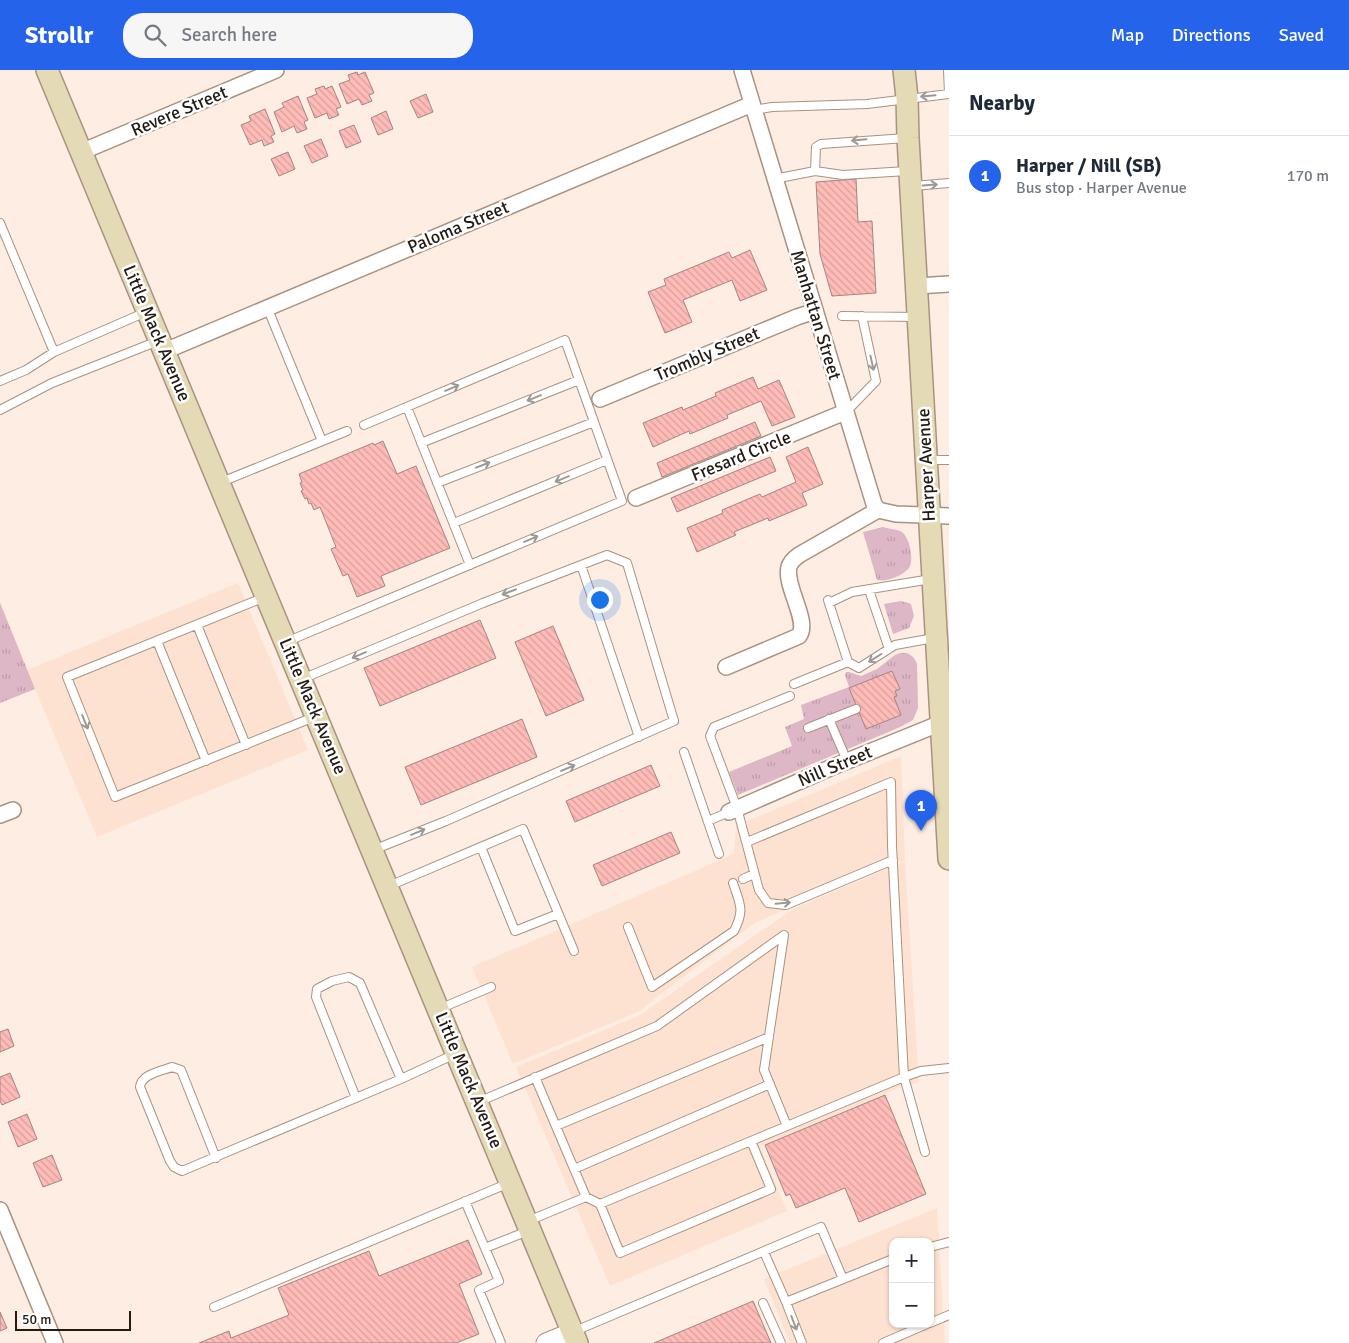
<!DOCTYPE html>
<html lang="en">
<head>
<meta charset="utf-8">
<style>
  :root { --surface:#fff; --page:#f6f6f7; --text:#1f2937; --muted:#747a83; --line:#e0e1e3; --accent:#2563eb }
  body { margin:0; font-family:Signika,sans-serif; background:var(--page); color:var(--text) }
  .controls { position:absolute; right:15px; bottom:15px; display:grid; overflow:hidden; border-radius:10px; box-shadow:0 1px 4px #0004 }
  .controls button { width:45px; height:45px; display:grid; place-items:center; padding:0; border:0; border-bottom:1px solid var(--line); background:var(--surface); color:var(--text); font:25px sans-serif }
  .scale { position:absolute; left:15px; bottom:12px; width:116px; box-sizing:border-box; padding-left:5px; border:2px solid #231a14; border-top:0; font-size:14px; line-height:18px; white-space:nowrap; color:#231a14; -webkit-text-stroke:4px #fff; paint-order:stroke }
  .you { position:absolute; left:599px; top:529px; width:18px; height:18px; margin:-12px; border:4px solid #fff; border-radius:50%; background:#1a73e8; box-shadow:0 0 0 8px #1a73e833 }
  .badge { display:grid; place-items:center; width:32px; height:32px; border-radius:50%; background:var(--accent); color:#fff; font-size:16px; font-weight:700 }
  .pin { position:absolute; translate:-50% -41px; filter:drop-shadow(0 1px 2px #0008) }
  .pin::after { content:''; position:absolute; top:26px; width:18px; height:15px; background:inherit; clip-path:polygon(0 0,100% 0,50% 100%) }
  .list { margin:0; padding:0; list-style:none }
  h2 { display:flex; justify-content:space-between; align-items:center; height:65px; margin:0; padding:0 20px; font-size:21px }
  h2 small { font-size:16px; font-weight:400; color:var(--muted) }
  .list li { display:grid; grid-template-columns:32px 1fr auto; gap:15px; align-items:center; box-sizing:border-box; height:80px; padding:0 20px; border-top:1px solid var(--line) }
  .list b { display:block; font-size:19px; white-space:nowrap }
  .list p { margin:0; font-size:16px; white-space:nowrap; color:var(--muted) }
  .list em { font-size:16px; font-style:normal; color:var(--muted) }
  .icon { flex:none; width:28px; height:28px; fill:none; stroke:currentColor; stroke-width:2; stroke-linecap:round; stroke-linejoin:round }
  .map { position:relative; flex:none; width:949px; height:1273px; overflow:hidden }
  header { display:flex; align-items:center; gap:30px; box-sizing:border-box; height:70px; padding:0 25px; background:var(--accent); color:#fff }
  header strong { font-size:24px }
  nav { display:flex; gap:28px; margin-inline-start:auto; font-size:18px }
  .search { width:350px; height:45px; background:var(--page); display:flex; align-items:center; gap:12px; box-sizing:border-box; padding:0 18px; border-radius:20px; color:var(--muted); font-size:19px }
  main { display:flex }
  aside { flex:1; background:var(--surface) }
  .map>svg:first-child { display:block }
</style>
</head>
<body>
<header>
<strong>Strollr</strong>
<div class="search"><svg class="icon" aria-label="search" viewBox="0 0 24 24"><circle cx="10" cy="10" r="6"/><path d="M15 15l6 6"/></svg>Search here</div>
<nav><a>Map</a><a>Directions</a><a>Saved</a></nav>
</header>
<main>
<div class="map">
<svg width="949" height="1273" viewBox="0 0 949 1273">
  <defs>
    <pattern id="grass-tufts" width="24" height="20" patternUnits="userSpaceOnUse" patternTransform="scale(1.25)"><rect width="24" height="20" fill="#ddb7c6"/><path d="M3 7l-1-3M5 7V3M7 7l1-3M15 17l-1-3M17 17v-4M19 17l1-3" fill="none" stroke="#bd9da9"/></pattern>
    <pattern id="building-back-hatch" width="6" height="6" patternUnits="userSpaceOnUse" patternTransform="scale(1.25)"><rect width="6" height="6" fill="#febbb7"/><path d="M-1 5l2 2M0 0l6 6M5-1l2 2" fill="none" stroke="#d9a09c"/></pattern>
  </defs>
  <rect width="100%" height="100%" fill="#fdede3"/>
  <path fill="#fde2d1" fill-rule="evenodd" d="M 238,513 L 308,680 L 97,767 L 35,619 L 0,633 L 0,532 L 27,600 Z
    M 901,686 L 905,790 L 756,852 L 658,926 L 640,941 L 513,994 L 472,897 L 734,784 L 736,756 Z
    M 905,791 L 919,1012 L 898,1018 L 760,1076 L 787,1141 L 610,1216 L 516,997 L 640,945 L 793,839 Z
    M 937,1138 L 945,1273 L 790,1273 L 764,1209 ZM 893,1172 L 930,1172 L 930,1254 L 893,1254 Z"/>
  <path fill="url(#grass-tufts)" d="M 883,457 C 889,459 897,459 902,462 C 910,468 914,490 909,498 C 903,506 886,512 877,510 L 863,462 Z
    M 901,531 L 911,534 L 914,546 L 909,558 L 893,564 L 884,534 Z
    M 0,533 L 35,619 L 0,633 Z
    M 900,583 C 909,582 914,586 917,594 L 918,638 L 913,650 L 898,658 L 738,725 L 729,702 L 792,676 L 785,657 L 804,649 L 801,635 L 849,617 L 845,605 L 846,602 L 849,602 L 861,606 L 877,599 L 895,585 Z"/>
  <path fill="url(#building-back-hatch)" stroke="#a48583" d="M 357,2 L 358,5 L 365,2 L 374,23 L 369,25 L 372,31 L 362,35 L 359,29 L 347,34 L 339,14 L 350,10 L 348,5 Z
    M 324,16 L 325,19 L 332,16 L 341,37 L 336,39 L 339,45 L 329,49 L 327,43 L 315,48 L 307,28 L 317,24 L 315,19 Z
    M 426,24 L 433,42 L 418,48 L 410,31 Z
    M 298,26 L 308,50 L 304,52 L 307,59 L 297,63 L 294,56 L 282,62 L 274,42 L 284,37 L 282,33 Z
    M 265,39 L 275,64 L 271,66 L 274,72 L 264,76 L 262,70 L 250,75 L 241,55 L 251,51 L 249,46 Z
    M 386,41 L 393,59 L 378,65 L 371,48 Z
    M 354,55 L 361,72 L 346,78 L 339,61 Z
    M 321,69 L 328,86 L 312,93 L 304,76 Z
    M 288,82 L 295,99 L 279,106 L 271,89 Z
    M 856,109 L 858,152 L 872,151 L 876,223 L 832,226 L 820,184 L 816,112 Z
    M 750,180 L 767,220 L 740,231 L 732,210 L 683,230 L 692,252 L 665,263 L 648,222 L 666,215 L 664,209 L 729,182 L 732,188 Z
    M 753,307 L 758,319 L 779,310 L 795,347 L 772,356 L 761,331 L 727,345 L 728,348 L 690,364 L 689,361 L 653,377 L 643,353 L 682,337 L 683,340 L 716,326 L 715,323 Z
    M 755,352 L 761,366 L 662,407 L 657,393 Z
    M 383,371 L 397,404 L 416,396 L 450,478 L 381,506 L 385,516 L 357,527 L 348,504 L 343,506 L 331,479 L 336,477 L 320,437 L 314,440 L 311,433 L 309,434 L 307,428 L 305,429 L 301,421 L 303,420 L 300,413 L 302,412 L 299,404 L 373,373 L 374,375 Z
    M 808,377 L 823,414 L 802,423 L 807,435 L 769,451 L 768,448 L 734,462 L 736,465 L 697,482 L 687,458 L 723,443 L 722,440 L 760,424 L 762,427 L 796,412 L 786,387 Z
    M 770,387 L 776,401 L 677,442 L 671,428 Z
    M 480,550 L 496,588 L 380,636 L 364,598 Z
    M 553,556 L 584,630 L 546,646 L 515,572 Z
    M 892,601 L 900,619 L 895,621 L 897,626 L 894,627 L 901,645 L 866,659 L 849,618 Z
    M 522,649 L 537,687 L 421,735 L 405,697 Z
    M 651,695 L 660,716 L 575,752 L 566,731 Z
    M 671,762 L 680,783 L 602,816 L 593,795 Z
    M 8,959 L 14,976 L 0,982 L 0,962 Z
    M 10,1003 L 20,1027 L 2,1035 L 0,1031 L 0,1007 Z
    M 885,1025 L 926,1124 L 859,1152 L 845,1118 L 796,1138 L 790,1124 L 786,1126 L 765,1075 Z
    M 27,1044 L 37,1069 L 18,1077 L 8,1052 Z
    M 52,1085 L 62,1110 L 43,1117 L 33,1093 Z
    M 468,1170 L 482,1204 L 459,1214 L 479,1264 L 456,1273 L 199,1273 L 229,1261 L 231,1268 L 289,1245 L 278,1218 L 369,1181 L 379,1206 Z
    M 753,1231 L 771,1273 L 654,1273 Z
    M 0,1242 L 7,1258 L 0,1261 Z"/>
  <g fill="none" stroke-linecap="round" stroke-linejoin="round">
    <g stroke="#aa9281" stroke-width="10">
      <path id="service" d="M 948,0 L 949,23
        M 753,40 L 772,37 L 867,34 L 949,24
        M 906,68 L 821,74 L 816,77 L 815,101 L 843,105 L 907,101
        M 774,109 L 815,101
        M 913,116 L 949,113
        M 0,153 L 54,282
        M 267,237 L 322,371
        M 842,246 L 917,247
        M 0,311 L 26,300 L 54,282 L 146,242
        M 407,337 L 470,495
        M 0,340 L 52,313 L 158,271
        M 846,342 L 876,311 L 862,246
        M 421,373 L 579,310
        M 928,390 L 949,390
        M 219,413 L 347,361
        M 437,413 L 594,352
        M 454,453 L 607,390
        M 581,495 L 639,667
        M 869,520 L 889,579
        M 265,527 L 67,607 L 115,727 L 314,647
        M 828,530 L 848,592 L 859,598 L 895,575 L 934,568
        M 829,533 L 852,522 L 931,509
        M 197,555 L 246,675
        M 157,571 L 206,691
        M 286,572 L 622,431 L 565,270 L 364,355
        M 302,609 L 483,533 L 607,485 L 627,493 L 674,651 L 446,751 L 373,780
        M 794,614 L 848,592
        M 790,626 L 714,657 L 710,666 L 737,738 L 759,820 L 768,833 L 786,835 L 893,790
        M 829,649 L 847,691
        M 808,658 L 856,639
        M 684,682 L 719,784
        M 708,751 L 729,742
        M 747,772 L 891,712 L 892,776 L 904,1007 L 921,1001 L 949,998
        M 481,777 L 515,861 L 558,844
        M 743,809 L 754,804
        M 389,816 L 523,759 L 574,881
        M 628,857 L 652,917 L 734,861 C 745,840 740,834 733,813
        M 439,939 L 491,917
        M 535,1007 L 586,1127 L 600,1134 L 620,1183 L 771,1119 L 751,1071 L 787,1056
        M 356,1028 L 316,927 L 317,919 L 332,911 L 349,907 L 360,913 L 401,1009
        M 478,1032 L 657,956 L 784,865 L 764,1000 L 787,1056 L 904,1007 L 925,1082
        M 556,1056 L 769,967
        M 216,1088 L 181,1000 L 172,997 C 162,1001 141,1004 140,1017 L 170,1091 L 174,1097 L 182,1101 L 401,1009 L 455,984
        M 574,1099 L 770,1014
        M 465,1131 L 499,1211 L 479,1220 L 501,1273
        M 600,1134 L 751,1071
        M 528,1151 L 586,1127
        M 930,1177 L 949,1172
        M 485,1178 L 528,1161
        M 764,1182 L 786,1232 L 893,1189
        M 786,1232 L 802,1273
        M 763,1233 L 781,1273
        M 214,1237 L 509,1113
        M 930,1253 L 949,1245
        M 575,1261 L 821,1157 L 843,1209
        M 883,1273 L 927,1254"/>
    </g>
    <g stroke="#aa9281" stroke-width="18">
      <path id="minor" d="M 742,0 L 874,434 L 878,440 L 896,444 L 949,446
        M 81,82 L 276,0
        M 917,216 L 949,214
        M 165,281 L 752,34
        M 600,329 L 797,247 L 815,241
        M 636,428 L 845,342
        M 726,597 L 799,566 C 810,551 784,516 789,497 C 790,492 795,488 799,485 L 878,440
        M 729,742 L 830,698 L 941,653
        M 0,745 L 13,740
        M 0,1140 L 55,1273"/>
    </g>
    <g stroke="#aa9281" stroke-width="21">
      <path id="tertiary" d="M 546,1273 L 573,1262"/>
    </g>
    <g stroke="#aa9281" stroke-width="24">
      <path id="secondary" d="M 47,0 L 577,1273
        M 904,0 L 907,28 L 908,68 L 949,789"/>
    </g>
    <use href="#service" stroke="#fff" stroke-width="8"/>
    <use href="#minor" stroke="#fff" stroke-width="15"/>
    <use href="#tertiary" stroke="#fff" stroke-width="19"/>
    <use href="#secondary" stroke="#e5dab6" stroke-width="21"/>
  </g>
  <defs><path id="oneway-shaft" d="M-6 0H5M1.5-3L5.5 0L1.5 3" fill="none" stroke-width="1.6" stroke-linecap="round" stroke-linejoin="round" transform="scale(1.25)"/></defs>
  <g stroke="#9c9895">
    <use href="#oneway-shaft" transform="translate(928 26) rotate(175)"/>
    <use href="#oneway-shaft" transform="translate(859 70) rotate(175)"/>
    <use href="#oneway-shaft" transform="translate(930 115) rotate(-4)"/>
    <use href="#oneway-shaft" transform="translate(872 293) rotate(78)"/>
    <use href="#oneway-shaft" transform="translate(452 318) rotate(-23)"/>
    <use href="#oneway-shaft" transform="translate(534 328) rotate(158)"/>
    <use href="#oneway-shaft" transform="translate(483 395) rotate(-21)"/>
    <use href="#oneway-shaft" transform="translate(562 409) rotate(158)"/>
    <use href="#oneway-shaft" transform="translate(531 469) rotate(-23)"/>
    <use href="#oneway-shaft" transform="translate(509 522) rotate(159)"/>
    <use href="#oneway-shaft" transform="translate(359 585) rotate(157)"/>
    <use href="#oneway-shaft" transform="translate(875 588) rotate(148)"/>
    <use href="#oneway-shaft" transform="translate(85 652) rotate(68)"/>
    <use href="#oneway-shaft" transform="translate(568 698) rotate(-23)"/>
    <use href="#oneway-shaft" transform="translate(418 762) rotate(-23)"/>
    <use href="#oneway-shaft" transform="translate(783 833) rotate(-5)"/>
    <use href="#oneway-shaft" transform="translate(794 1253) rotate(69)"/>
  </g>
  <g text-anchor="middle" dominant-baseline="central" stroke-width="5" stroke-linejoin="round" paint-order="stroke">
    <g font-size="18" fill="#231a14" stroke="#fff">
      <text transform="translate(179 41) rotate(-23)">Revere Street</text>
      <text transform="translate(458 157) rotate(-23)">Paloma Street</text>
      <text transform="translate(816 245) rotate(73)">Manhattan Street</text>
      <text transform="translate(157 263) rotate(67)">Little Mack Avenue</text>
      <text transform="translate(707 284) rotate(-23)">Trombly Street</text>
      <text transform="translate(741 386) rotate(-22)">Fresard Circle</text>
      <text transform="translate(926 395) rotate(-93)">Harper Avenue</text>
      <text transform="translate(313 636) rotate(67)">Little Mack Avenue</text>
      <text transform="translate(835 696) rotate(-23)">Nill Street</text>
      <text transform="translate(469 1010) rotate(67)">Little Mack Avenue</text>
    </g>
  </g>
</svg>
<div class="controls">
<button>+</button>
<button>−</button>
</div>
<div class="scale">50 m</div>
<div class="you"></div>
<div class="pin badge" style="left:921px;top:761px">1</div>
</div>
<aside>
<h2>Nearby<small></small></h2>
<ul class="list">
<li><span class="badge">1</span><div><b>Harper / Nill (SB)</b><p>Bus stop · Harper Avenue</p></div><em>170 m</em></li>
</ul>
</aside>
</main>
</body>
</html>
